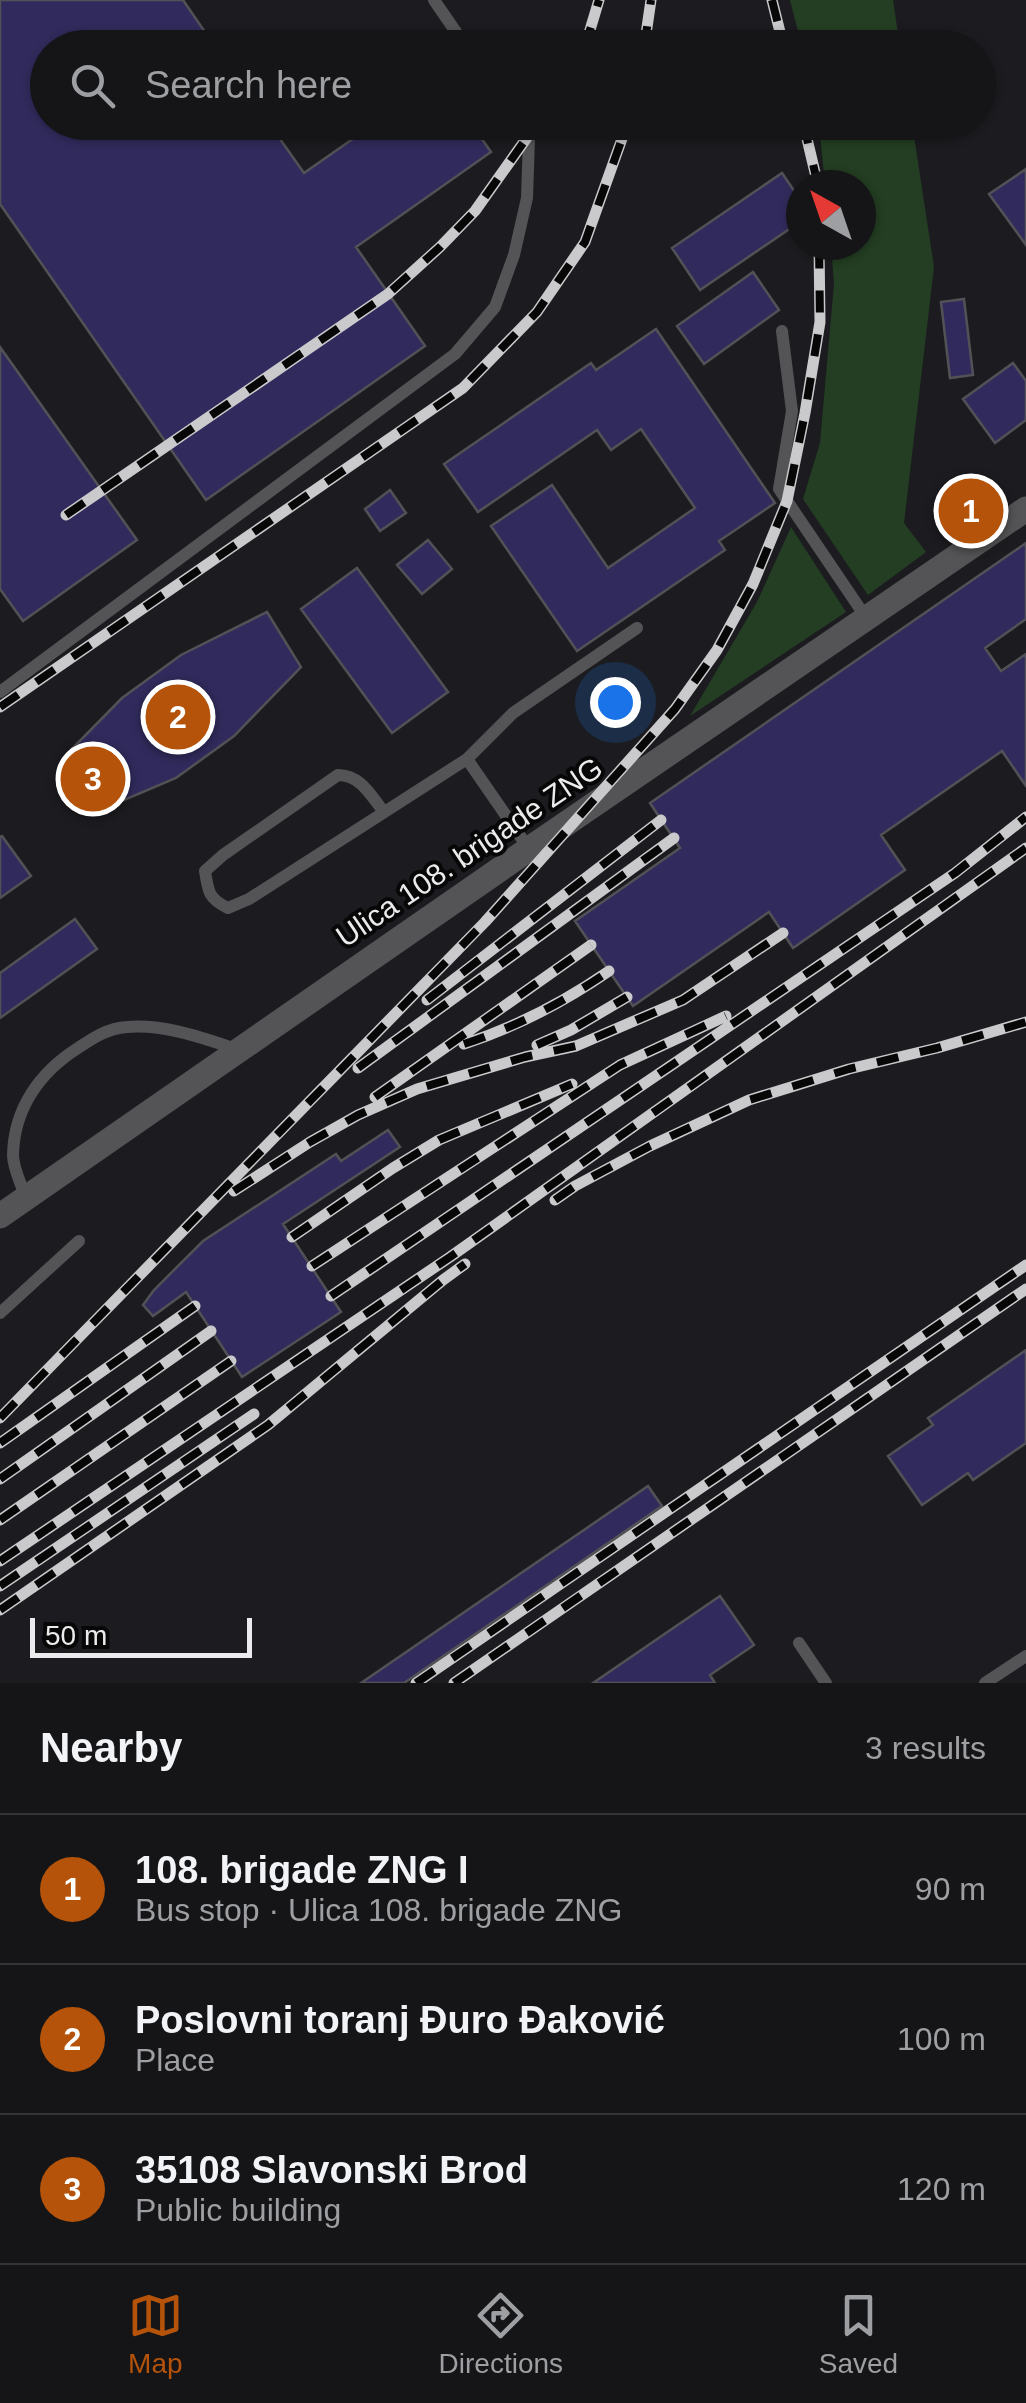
<!DOCTYPE html>
<html lang="en">
<head>
<meta charset="utf-8">
<style>
  :root { --surface:#151518; --page:#1e1e21; --text:#f1f3f6; --muted:#9d9fa2; --line:#343437; --accent:#b45309 }
  body { margin:0; font-family:Arial,sans-serif; background:var(--page); color:var(--text) }
  .compass { position:absolute; left:786px; top:170px; width:90px; height:90px; border-radius:50%; background:var(--surface); box-shadow:0 2px 8px #0004; rotate:320deg }
  .scale { position:absolute; left:30px; bottom:25px; width:222px; box-sizing:border-box; padding-left:10px; border:5px solid #ebebed; border-top:0; font-size:28px; line-height:35px; white-space:nowrap; color:#ebebed; -webkit-text-stroke:8px #070708; paint-order:stroke }
  .you { position:absolute; left:615px; top:702px; width:35px; height:35px; margin:-25px; border:8px solid #fff; border-radius:50%; background:#1a73e8; box-shadow:0 0 0 15px #1a73e833 }
  .badge { display:grid; place-items:center; width:65px; height:65px; border-radius:50%; background:var(--accent); color:#fff; font-size:32px; font-weight:700 }
  .pin { position:absolute; translate:-50% -50%; border:5px solid #fff; box-shadow:0 2px 10px #0006 }
  .list { margin:0; padding:0; list-style:none }
  h2 { display:flex; justify-content:space-between; align-items:center; height:130px; margin:0; padding:0 40px; font-size:42px }
  h2 small { font-size:32px; font-weight:400; color:var(--muted) }
  .list li { display:grid; grid-template-columns:65px 1fr auto; gap:30px; align-items:center; box-sizing:border-box; height:150px; padding:0 40px; border-top:2px solid var(--line) }
  .list b { display:block; font-size:38px; white-space:nowrap }
  .list p { margin:0; font-size:32px; white-space:nowrap; color:var(--muted) }
  .list em { font-size:32px; font-style:normal; color:var(--muted) }
  .icon { flex:none; width:55px; height:55px; fill:none; stroke:currentColor; stroke-width:2; stroke-linecap:round; stroke-linejoin:round }
  .map { position:relative; flex:none; width:1026px; height:1683px; overflow:hidden }
  .search { position:absolute; background:var(--surface); box-shadow:0 2px 8px #0004; left:30px; right:30px; top:30px; height:110px; display:flex; align-items:center; gap:25px; box-sizing:border-box; padding:0 35px; border-radius:55px; color:var(--muted); font-size:38px }
  .sheet { height:580px; background:var(--surface) }
  nav { display:flex; justify-content:space-around; align-items:center; box-sizing:border-box; height:140px; border-top:2px solid var(--line); background:var(--surface); font-size:28px; color:var(--muted) }
  nav a { display:grid; justify-items:center; gap:5px }
  nav .on { color:var(--accent) }
  .map>svg:first-child { display:block }
</style>
</head>
<body>
<div class="map">
<svg width="1026" height="1683" viewBox="0 0 1026 1683">
  <rect width="100%" height="100%" fill="#1c1c20"/>
  <path fill="#233e22" d="M 790,0 L 893,0 L 900,47 L 802,47 Z
    M 819,123 L 912,123 L 934,267 L 904,523 L 926,552 L 868,595 L 803,499 L 820,443 L 834,284 L 831,245 L 861,245 L 861,185 L 825,185 Z
    M 791,527 L 846,612 L 690,716 L 757,602 Z"/>
  <path fill="#302b5c" stroke="#525256" stroke-width="2.5" d="M 0,0 L 183,0 L 216,48 L 48,48 L 48,122 L 268,122 L 304,173 L 377,122 L 470,122 L 491,152 L 356,247 L 425,346 L 206,500 L 0,204 Z
    M 1026,169 L 1026,245 L 989,194 Z
    M 782,173 L 801,201 L 801,221 L 700,290 L 672,248 Z
    M 753,272 L 779,310 L 704,364 L 677,326 Z
    M 964,299 L 973,375 L 950,378 L 941,302 Z
    M 656,329 L 775,503 L 719,541 L 725,550 L 577,651 L 491,526 L 552,485 L 608,568 L 695,508 L 641,429 L 611,450 L 597,430 L 478,512 L 444,464 L 591,363 L 596,370 Z
    M 0,347 L 137,540 L 23,621 L 0,589 Z
    M 1013,363 L 1026,381 L 1026,420 L 995,443 L 963,399 Z
    M 390,490 L 406,513 L 380,531 L 365,509 Z
    M 428,540 L 452,569 L 422,594 L 397,565 Z
    M 1026,543 L 1026,619 L 985,648 L 1001,671 L 1026,654 L 1026,786 L 1002,751 L 881,835 L 905,870 L 793,948 L 769,912 L 633,1006 L 575,921 L 680,848 L 650,803 Z
    M 357,568 L 448,692 L 392,733 L 301,609 Z
    M 267,612 L 301,667 L 234,736 L 176,778 L 103,809 L 65,756 L 122,698 L 181,655 Z
    M 2,836 L 31,876 L 0,898 L 0,837 Z
    M 75,919 L 97,949 L 0,1018 L 0,973 Z
    M 388,1130 L 400,1147 L 283,1224 L 341,1312 L 242,1377 L 186,1292 L 153,1316 L 143,1305 L 154,1290 L 203,1241 L 336,1154 L 341,1161 Z
    M 1026,1350 L 1026,1443 L 973,1480 L 968,1473 L 922,1505 L 888,1456 L 933,1425 L 928,1418 Z
    M 648,1486 L 662,1506 L 404,1683 L 361,1683 Z
    M 720,1596 L 754,1645 L 710,1675 L 715,1683 L 593,1683 Z"/>
  <g fill="none" stroke-linecap="round" stroke-linejoin="round">
    <path stroke="#545456" stroke-width="12" d="M 434,0 L 467,48
      M 782,331 L 792,411 L 779,489 L 867,619
      M 0,692 L 455,354 L 495,307 L 514,255 L 527,198 L 529,138 L 518,122
      M 467,759 L 513,713 L 637,628
      M 384,812 C 371,796 361,775 338,775 L 223,855 L 205,871 C 208,892 209,899 228,908 L 249,899 L 467,759 L 529,849
      M 26,1199 C 22,1185 13,1169 13,1155 C 14,1108 40,1072 78,1048 C 93,1038 108,1028 127,1027 C 165,1024 203,1038 239,1050
      M 0,1313 L 79,1241
      M 799,1643 L 826,1683
      M 985,1683 L 1026,1656"/>
    <path stroke="#545456" stroke-width="25" d="M 0,1216 L 529,849 L 1026,509"/>
    <g stroke="#cacacc" stroke-width="11">
      <path id="rail" d="M 772,0 L 784,48
        M 583,48 L 587,40 L 599,0
        M 644,48 L 651,0
        M 803,122 L 818,185
        M 66,515 L 388,294 L 440,247 L 475,211 L 538,122
        M 0,707 L 463,388 L 537,312 L 585,242 L 628,122
        M 427,1000 L 661,820
        M 464,1044 C 516,1027 564,1002 609,971
        M 537,1045 L 571,1030 L 627,997
        M 358,1068 L 674,838
        M 375,1097 L 591,945
        M 234,1191 L 310,1142 L 358,1115 L 417,1089 L 525,1057 L 576,1046 L 683,1000 L 783,933
        M 555,1200 L 575,1186 L 650,1146 L 749,1100 L 849,1069 L 937,1048 L 1026,1022
        M 292,1237 L 393,1168 L 439,1140 L 572,1084
        M 312,1266 L 620,1065 L 726,1016
        M 331,1296 L 955,873 L 1026,817
        M 0,1418 L 485,922 L 675,709 L 717,650 L 753,584 L 787,501 L 805,413 L 820,322 L 819,245
        M 0,1443 L 195,1306
        M 0,1479 L 211,1331
        M 0,1520 L 231,1361
        M 0,1561 L 450,1257 L 1026,848
        M 0,1586 L 254,1414
        M 0,1610 L 268,1425 L 443,1280 L 465,1264
        M 416,1683 L 1026,1265
        M 454,1683 L 1026,1289"/>
    </g>
    <use href="#rail" stroke="#070708" stroke-width="8" stroke-dasharray="22" stroke-linecap="butt"/>
  </g>
  <g text-anchor="middle" dominant-baseline="central" stroke-width="8" stroke-linejoin="round" paint-order="stroke">
    <g font-size="30" fill="#ebebed" stroke="#070708">
      <text transform="translate(469 852) rotate(-34)">Ulica 108. brigade ZNG</text>
    </g>
  </g>
</svg>
<svg class="compass" viewBox="-18 -18 36 36"><path d="M0-13l5 13h-10z" fill="#e53935"/><path d="M0 13l5-13h-10z" fill="#9d9fa2"/></svg>
<div class="scale">50 m</div>
<div class="you"></div>
<div class="pin badge" style="left:971px;top:511px">1</div>
<div class="pin badge" style="left:178px;top:717px">2</div>
<div class="pin badge" style="left:93px;top:779px">3</div>
<div class="search"><svg class="icon" aria-label="search" viewBox="0 0 24 24"><circle cx="10" cy="10" r="6"/><path d="M15 15l6 6"/></svg>Search here</div>
</div>
<section class="sheet">
<h2>Nearby<small>3 results</small></h2>
<ul class="list">
<li><span class="badge">1</span><div><b>108. brigade ZNG I</b><p>Bus stop · Ulica 108. brigade ZNG</p></div><em>90 m</em></li>
<li><span class="badge">2</span><div><b>Poslovni toranj Đuro Đaković</b><p>Place</p></div><em>100 m</em></li>
<li><span class="badge">3</span><div><b>35108 Slavonski Brod</b><p>Public building</p></div><em>120 m</em></li>
</ul>
</section>
<nav>
<a class="on"><svg class="icon" aria-label="map" viewBox="0 0 24 24"><path d="M3 6l6-2 6 2 6-2v14l-6 2-6-2-6 2zM9 4v14M15 6v14"/></svg>Map</a>
<a><svg class="icon" aria-label="directions" viewBox="0 0 24 24"><path d="M12 3l9 9-9 9-9-9zM9 14v-3h6M13 9l2 2-2 2"/></svg>Directions</a>
<a><svg class="icon" aria-label="saved" viewBox="0 0 24 24"><path d="M7 4h10v16l-5-4-5 4z"/></svg>Saved</a>
</nav>
</body>
</html>
